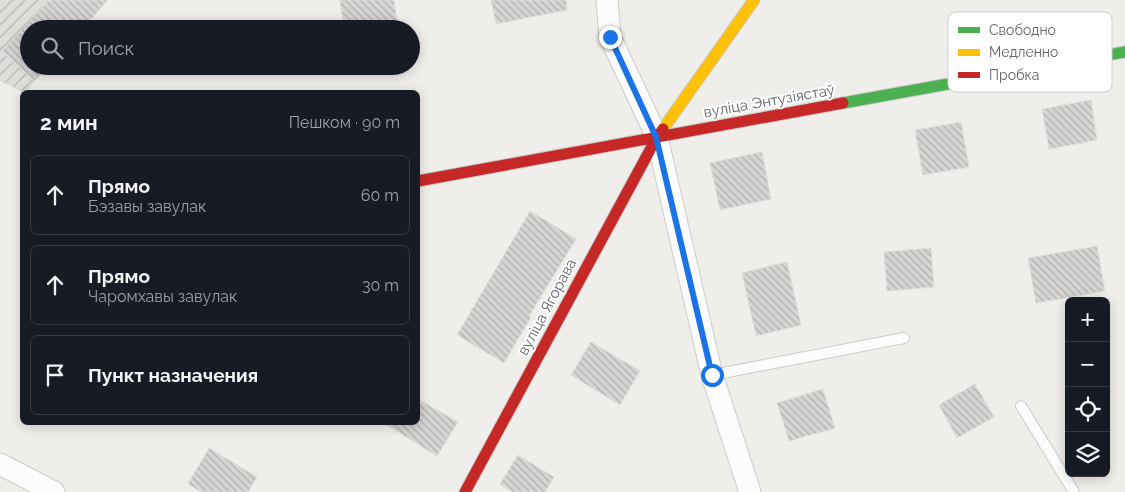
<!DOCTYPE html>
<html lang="ru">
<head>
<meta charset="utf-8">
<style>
  :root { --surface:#171b24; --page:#20242c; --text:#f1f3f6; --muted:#9ea1a6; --line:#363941 }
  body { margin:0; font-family:Raleway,sans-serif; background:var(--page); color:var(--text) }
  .controls { position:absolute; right:15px; bottom:15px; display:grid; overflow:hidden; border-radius:8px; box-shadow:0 2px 12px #0003 }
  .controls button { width:45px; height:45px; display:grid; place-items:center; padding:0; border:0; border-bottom:1px solid var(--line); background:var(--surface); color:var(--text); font:25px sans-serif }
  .stop { position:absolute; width:15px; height:15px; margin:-11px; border:4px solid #1a73e8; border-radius:50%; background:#fff }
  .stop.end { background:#1a73e8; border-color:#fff; box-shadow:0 1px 5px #0008 }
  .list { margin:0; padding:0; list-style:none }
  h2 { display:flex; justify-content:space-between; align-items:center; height:65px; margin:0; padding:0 20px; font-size:21px }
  h2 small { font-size:16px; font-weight:400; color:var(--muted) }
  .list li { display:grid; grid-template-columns:32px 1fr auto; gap:15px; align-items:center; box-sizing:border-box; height:80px; margin:0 10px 10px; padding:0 10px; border:1px solid var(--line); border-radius:8px }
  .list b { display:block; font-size:19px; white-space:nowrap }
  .list p { margin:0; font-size:16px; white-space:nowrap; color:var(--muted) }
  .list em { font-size:16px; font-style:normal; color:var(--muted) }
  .icon { flex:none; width:28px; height:28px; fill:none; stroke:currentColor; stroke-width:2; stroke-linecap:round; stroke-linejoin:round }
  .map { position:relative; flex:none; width:1125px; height:492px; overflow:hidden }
  .search { position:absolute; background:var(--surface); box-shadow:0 2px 12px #0003; left:20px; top:20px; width:400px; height:55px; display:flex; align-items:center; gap:12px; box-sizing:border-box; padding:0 18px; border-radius:28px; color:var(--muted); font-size:19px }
  .panel { position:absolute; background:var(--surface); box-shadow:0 2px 12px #0003; left:20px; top:90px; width:400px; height:335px; border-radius:8px }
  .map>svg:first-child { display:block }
</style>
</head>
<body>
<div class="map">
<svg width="1125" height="492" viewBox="0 0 1125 492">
  <defs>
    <pattern id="industrial-furrows" width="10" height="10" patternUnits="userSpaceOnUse" patternTransform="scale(1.25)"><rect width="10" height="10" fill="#dfddda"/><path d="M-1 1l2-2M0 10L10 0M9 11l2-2" fill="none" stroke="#b8b7b5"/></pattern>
    <pattern id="building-back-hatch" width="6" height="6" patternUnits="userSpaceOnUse" patternTransform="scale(1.25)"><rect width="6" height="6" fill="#d6d5d3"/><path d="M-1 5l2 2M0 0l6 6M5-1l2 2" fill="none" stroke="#b1b0af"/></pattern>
  </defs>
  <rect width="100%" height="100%" fill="#efeeea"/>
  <path fill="url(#industrial-furrows)" d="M 0,0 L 108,0 L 29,29 L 29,66 L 48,66 L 35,81 L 26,92 L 23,92 L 0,81 Z"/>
  <path fill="url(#building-back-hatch)" stroke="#deddd9" d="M 49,0 L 108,0 L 82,29 L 29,29 L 29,66 L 48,66 L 35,81 L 2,51 Z
    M 340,0 L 394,0 L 398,29 L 344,29 Z
    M 491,0 L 566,0 L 567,10 L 496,24 Z
    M 1091,100 L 1097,140 L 1049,149 L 1042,109 Z
    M 961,122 L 969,167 L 923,175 L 915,130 Z
    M 762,152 L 771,199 L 720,210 L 710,163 Z
    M 530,211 L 576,239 L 529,316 L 531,317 L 504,363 L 457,335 Z
    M 1097,246 L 1105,291 L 1036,303 L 1028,258 Z
    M 931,248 L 934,287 L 887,291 L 884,252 Z
    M 787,262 L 801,325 L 756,336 L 742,273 Z
    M 591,342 L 640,371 L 620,405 L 571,375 Z
    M 975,384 L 994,417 L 957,438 L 939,405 Z
    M 823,389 L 835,428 L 789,441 L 777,403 Z
    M 418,399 L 458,422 L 437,456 L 382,422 L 418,422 Z
    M 209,448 L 257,477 L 248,492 L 201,492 L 188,484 Z
    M 518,455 L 554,477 L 545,492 L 513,492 L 500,484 Z"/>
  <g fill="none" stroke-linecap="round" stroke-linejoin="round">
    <g stroke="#cbcccc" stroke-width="12">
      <path id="lane" d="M 712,375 L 904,338
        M 1021,406 L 1074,492"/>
    </g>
    <g stroke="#cbcccc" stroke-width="23">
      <path id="street" d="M 607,0 L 610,37 L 657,137 L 712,375 L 750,492
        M 0,464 L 54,492"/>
    </g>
    <g stroke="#cacacb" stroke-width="13">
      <path id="fast" d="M 843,103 L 1125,52"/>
    </g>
    <g stroke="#cacacb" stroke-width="13">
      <path id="slow" d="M 663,129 L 754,0"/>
    </g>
    <g stroke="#cacacb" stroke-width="13">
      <path id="jam" d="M 418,181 L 843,103
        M 465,492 L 657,137 L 663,129"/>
    </g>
    <use href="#lane" stroke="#fdfcfc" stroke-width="10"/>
    <use href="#street" stroke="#fdfcfc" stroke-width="21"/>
    <use href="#fast" stroke="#4caf50" stroke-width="11"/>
    <use href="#slow" stroke="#ffc107" stroke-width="11"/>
    <use href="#jam" stroke="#c62828" stroke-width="11"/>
  </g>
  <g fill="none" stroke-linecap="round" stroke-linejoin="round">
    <path stroke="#1a73e8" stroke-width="6" d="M 610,37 L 656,137 L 712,375"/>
  </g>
  <g text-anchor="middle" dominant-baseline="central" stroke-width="4" stroke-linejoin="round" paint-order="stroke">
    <g font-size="15" fill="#5f6368" stroke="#fff">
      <text transform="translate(769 101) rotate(-10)">вуліца Энтузіястаў</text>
      <text transform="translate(547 307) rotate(-62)">вуліца Ягорава</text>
    </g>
  </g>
  <rect x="948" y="12" width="164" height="80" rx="8" fill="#fff" stroke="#cfd0d2" stroke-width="1"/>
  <rect x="958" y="27" width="22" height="6" fill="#4caf50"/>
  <rect x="958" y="49" width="22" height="7" fill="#ffc107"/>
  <rect x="958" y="72" width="22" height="6" fill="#c62828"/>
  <g font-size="14" fill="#5f6368">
    <text x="989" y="35">Свободно</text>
    <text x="989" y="57">Медленно</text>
    <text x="989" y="80">Пробка</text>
  </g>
</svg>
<div class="controls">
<button>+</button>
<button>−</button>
<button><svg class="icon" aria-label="locate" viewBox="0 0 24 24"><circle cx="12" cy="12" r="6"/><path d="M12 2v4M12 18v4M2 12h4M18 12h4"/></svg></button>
<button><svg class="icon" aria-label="layers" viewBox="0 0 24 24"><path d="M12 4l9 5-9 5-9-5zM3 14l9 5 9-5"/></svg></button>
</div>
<div class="stop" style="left:712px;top:375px"></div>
<div class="stop end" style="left:610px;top:37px"></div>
<div class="search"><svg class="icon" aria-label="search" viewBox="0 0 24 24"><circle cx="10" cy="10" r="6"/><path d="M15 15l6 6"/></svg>Поиск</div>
<section class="panel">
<h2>2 мин<small>Пешком · 90 m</small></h2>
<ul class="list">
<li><svg class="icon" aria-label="ahead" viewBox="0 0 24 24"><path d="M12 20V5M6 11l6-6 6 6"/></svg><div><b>Прямо</b><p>Бэзавы завулак</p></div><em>60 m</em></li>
<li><svg class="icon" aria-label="ahead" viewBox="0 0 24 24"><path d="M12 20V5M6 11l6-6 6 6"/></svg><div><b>Прямо</b><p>Чаромхавы завулак</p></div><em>30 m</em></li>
<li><svg class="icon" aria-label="arrive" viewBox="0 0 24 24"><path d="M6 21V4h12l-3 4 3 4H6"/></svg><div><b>Пункт назначения</b></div></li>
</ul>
</section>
</div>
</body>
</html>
